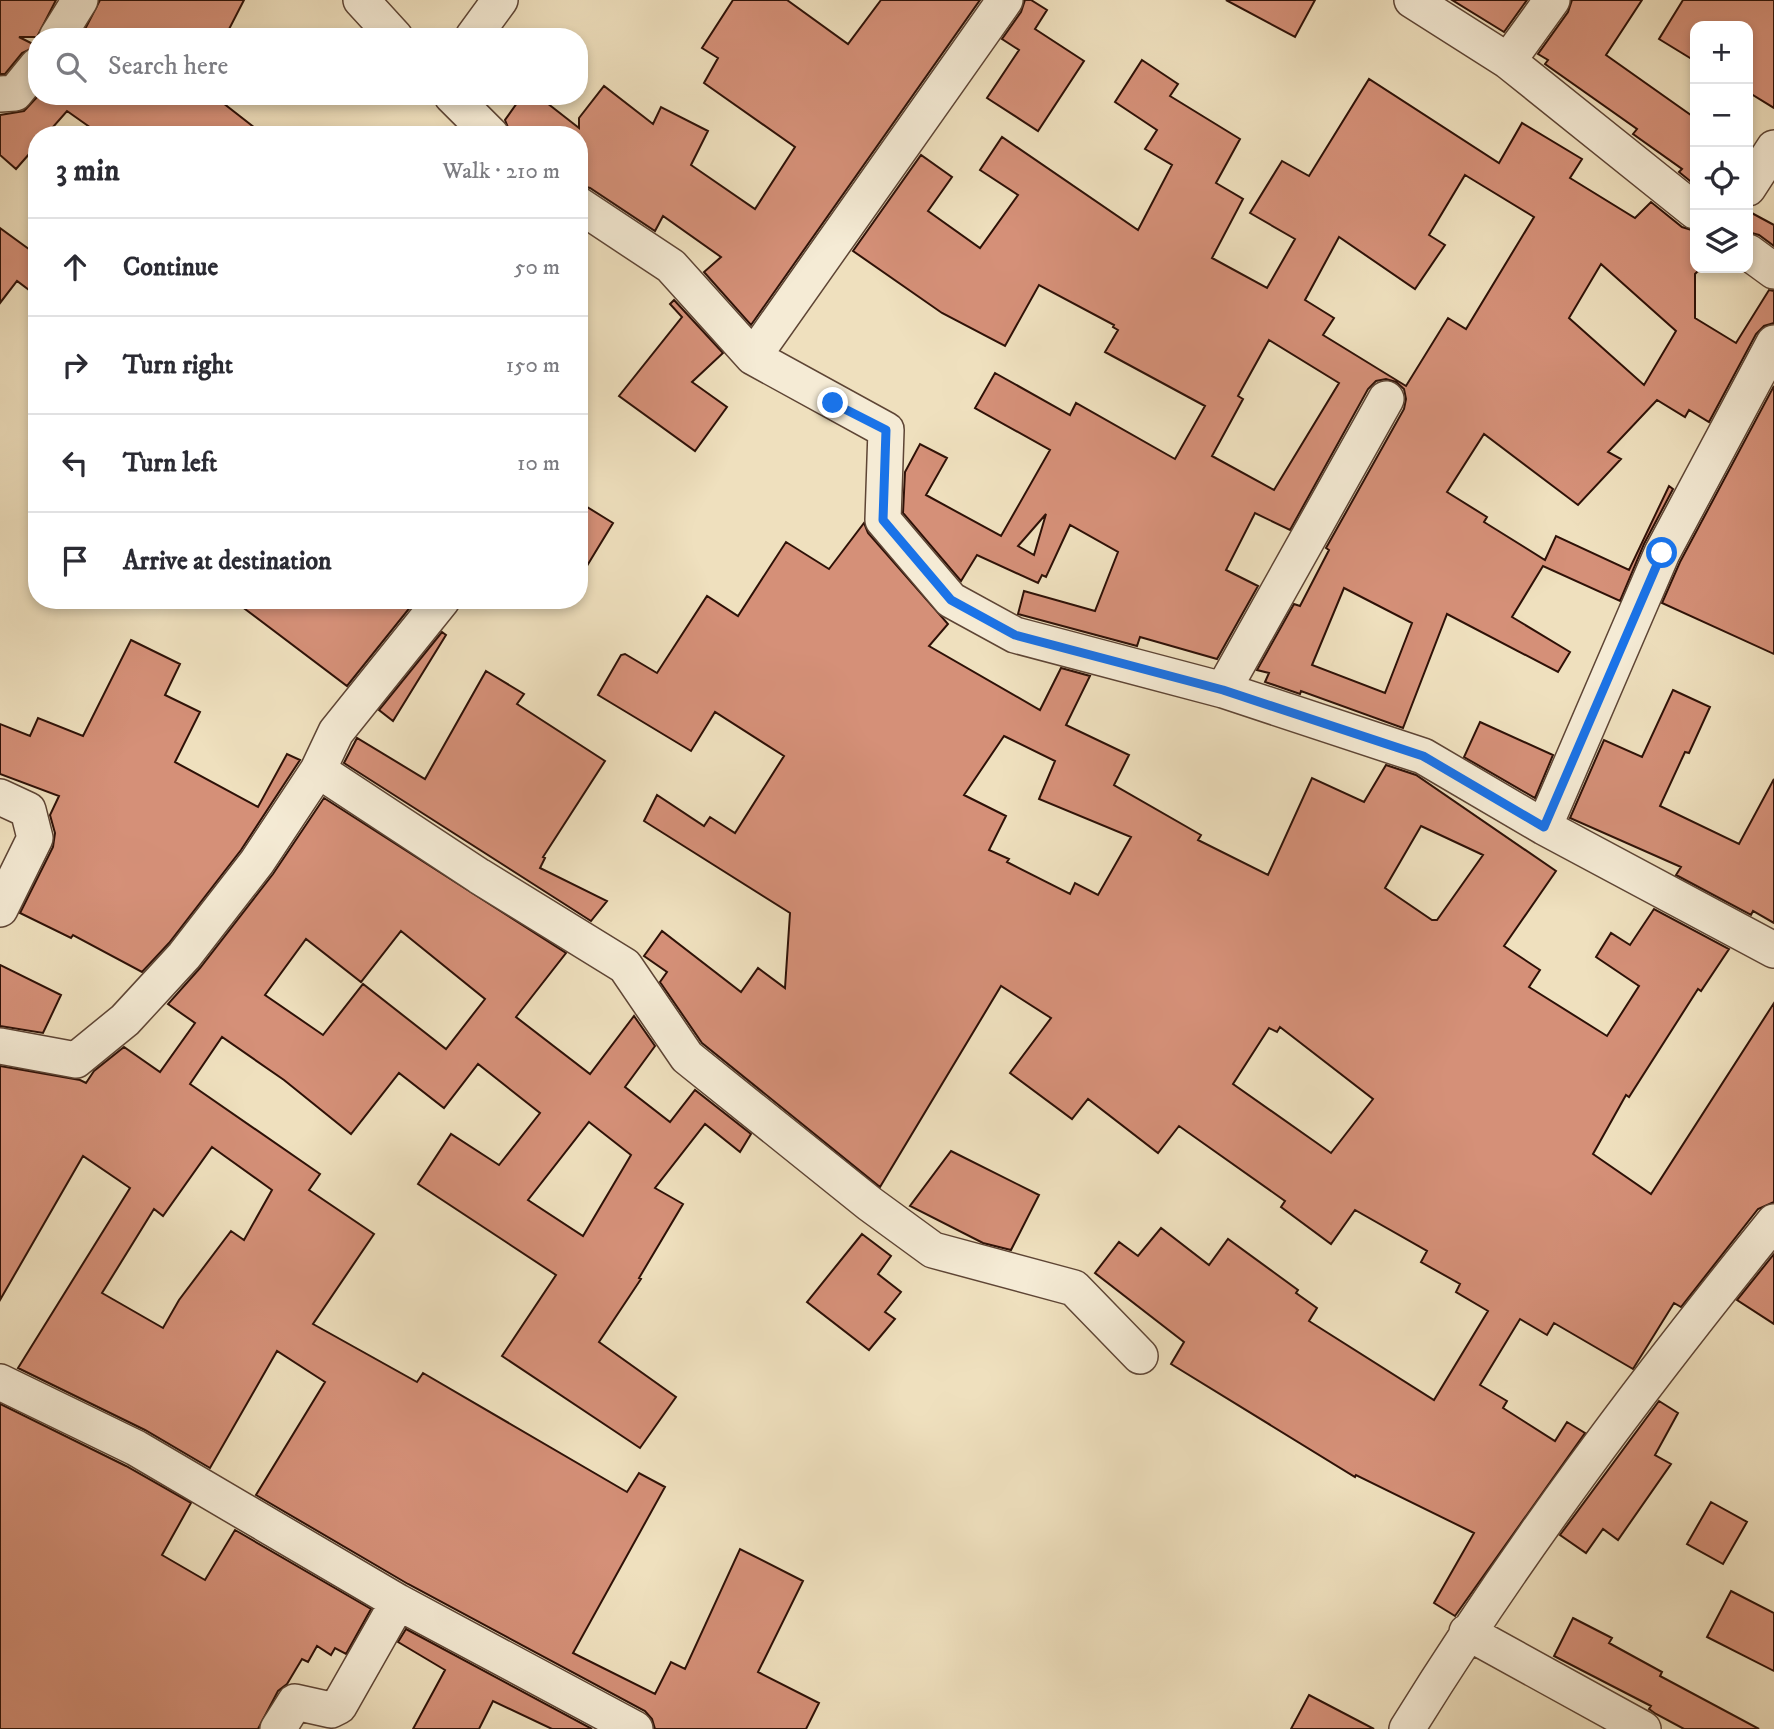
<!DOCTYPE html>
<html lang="en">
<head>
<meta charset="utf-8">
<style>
  :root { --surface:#fff; --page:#f7f7f7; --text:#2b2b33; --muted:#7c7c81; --line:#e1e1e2 }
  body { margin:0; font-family:"IM FELL DW Pica",serif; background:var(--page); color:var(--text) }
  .controls { position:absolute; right:21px; top:21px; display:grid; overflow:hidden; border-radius:14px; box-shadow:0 4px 10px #0003 }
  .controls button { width:63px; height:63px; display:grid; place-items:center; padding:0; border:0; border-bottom:2px solid var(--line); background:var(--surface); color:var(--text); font:35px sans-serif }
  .stop { position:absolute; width:21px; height:21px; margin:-16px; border:5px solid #1a73e8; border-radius:50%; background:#fff }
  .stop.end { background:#1a73e8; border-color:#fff; box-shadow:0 2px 7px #0008 }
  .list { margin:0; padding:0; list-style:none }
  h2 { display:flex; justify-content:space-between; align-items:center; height:91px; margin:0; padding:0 28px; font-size:30px }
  h2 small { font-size:23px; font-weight:400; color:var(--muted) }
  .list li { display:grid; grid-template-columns:46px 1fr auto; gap:21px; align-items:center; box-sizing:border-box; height:98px; padding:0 28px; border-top:2px solid var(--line) }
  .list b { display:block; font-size:26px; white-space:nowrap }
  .list em { font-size:23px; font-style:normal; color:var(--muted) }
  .icon { flex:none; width:38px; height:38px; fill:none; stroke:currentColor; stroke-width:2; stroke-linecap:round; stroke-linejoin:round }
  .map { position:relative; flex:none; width:1774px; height:1729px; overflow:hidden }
  .search { position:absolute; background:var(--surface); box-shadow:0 4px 10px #0003; left:28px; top:28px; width:560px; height:77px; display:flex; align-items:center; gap:18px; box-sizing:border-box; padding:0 24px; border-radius:28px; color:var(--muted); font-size:26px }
  .panel { position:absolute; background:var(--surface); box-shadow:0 4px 10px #0003; left:28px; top:126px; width:560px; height:483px; border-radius:28px }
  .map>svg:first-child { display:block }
</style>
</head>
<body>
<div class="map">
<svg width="1774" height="1729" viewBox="0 0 1774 1729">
  <rect width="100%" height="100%" fill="#efe0be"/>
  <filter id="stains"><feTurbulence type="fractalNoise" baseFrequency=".00286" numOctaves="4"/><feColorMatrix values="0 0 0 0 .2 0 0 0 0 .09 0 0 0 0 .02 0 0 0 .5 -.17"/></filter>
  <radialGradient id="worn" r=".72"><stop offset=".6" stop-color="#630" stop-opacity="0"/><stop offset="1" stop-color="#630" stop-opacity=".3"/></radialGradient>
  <path fill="#d59078" stroke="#2e1107" stroke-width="2" fill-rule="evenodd" d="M 0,0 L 56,0 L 37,37 L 19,37 L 37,46 L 22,53 L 5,74 L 0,74 Z
    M 100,0 L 244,0 L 225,37 L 81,37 Z
    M 733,0 L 787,0 L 848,44 L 881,0 L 980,0 L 751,325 L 704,272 L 721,257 L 663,216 L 655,231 L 590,188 L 579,185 L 579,135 L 511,135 L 505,120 L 522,96 L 538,96 L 579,128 L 579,118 L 604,86 L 653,124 L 661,107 L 708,131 L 691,165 L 755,209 L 795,147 L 704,83 L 718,58 L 702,48 Z
    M 1025,0 L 1031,0 L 1047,10 L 1035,29 L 1084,61 L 1038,131 L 987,98 L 1019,50 L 1002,39 L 1021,12 Z
    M 1226,0 L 1315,0 L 1295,37 Z
    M 1452,0 L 1527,0 L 1504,32 Z
    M 1572,0 L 1642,0 L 1606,55 L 1695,118 L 1695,185 L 1679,172 L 1682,169 L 1633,134 L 1637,129 L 1545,64 L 1548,60 L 1538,54 L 1568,12 Z
    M 1683,0 L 1774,0 L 1774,108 L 1748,92 L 1748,26 L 1695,26 L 1695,61 L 1659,39 Z
    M 1142,60 L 1178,84 L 1170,96 L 1240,139 L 1216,183 L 1243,199 L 1212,258 L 1267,288 L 1295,239 L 1250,213 L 1282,161 L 1309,176 L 1369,79 L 1499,163 L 1522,123 L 1582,159 L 1570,178 L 1635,218 L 1651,202 L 1682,227 L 1695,231 L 1695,268 L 1701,268 L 1695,274 L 1695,318 L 1736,343 L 1769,290 L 1774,291 L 1774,323 L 1764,326 L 1756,334 L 1709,422 L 1689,410 L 1685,417 L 1657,400 L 1608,452 L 1621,459 L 1578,505 L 1484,434 L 1447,492 L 1487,517 L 1484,522 L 1545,560 L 1556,536 L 1629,570 L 1669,486 L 1673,489 L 1644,544 L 1620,601 L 1543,566 L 1512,617 L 1570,652 L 1558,672 L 1447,614 L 1403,728 L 1301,691 L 1300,694 L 1277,686 L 1265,682 L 1269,673 L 1257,670 L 1294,604 L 1300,606 L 1329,550 L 1326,548 L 1404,409 L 1406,399 L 1404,389 L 1396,382 L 1386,379 L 1376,381 L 1368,389 L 1290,530 L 1255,513 L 1226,570 L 1258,586 L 1217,659 L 1140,637 L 1137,646 L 1018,614 L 1024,591 L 1095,611 L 1118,552 L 1070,525 L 1046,577 L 1042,575 L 1038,583 L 977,555 L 961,581 L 903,513 L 905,472 L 920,444 L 947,458 L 926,495 L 1001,536 L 1050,450 L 975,408 L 995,373 L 1070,415 L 1076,403 L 1175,459 L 1205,406 L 1105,352 L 1118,330 L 1113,327 L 1114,325 L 1039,285 L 1005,346 L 942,313 L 853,251 L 921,155 L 952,177 L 928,211 L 980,248 L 1018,195 L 980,170 L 1002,137 L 1138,230 L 1172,165 L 1145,149 L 1157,130 L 1115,102 ZM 1465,175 L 1534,217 L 1466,329 L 1448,318 L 1406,386 L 1323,335 L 1334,318 L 1305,300 L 1339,237 L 1415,289 L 1445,245 L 1429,235 ZM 1601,264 L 1676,331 L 1644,385 L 1569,318 ZM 1269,340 L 1339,383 L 1274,490 L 1212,456 L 1243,399 L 1238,396 ZM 1046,514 L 1034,555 L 1018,546 ZM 1344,588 L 1412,623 L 1385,693 L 1312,665 Z
    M 38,96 L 214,96 L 264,135 L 101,135 L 67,111 L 46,135 L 37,135 L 37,145 L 16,169 L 0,155 L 0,115 L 24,111 Z
    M 1748,211 L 1774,225 L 1774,246 L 1759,235 L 1748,232 Z
    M 0,228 L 37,255 L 37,296 L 17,281 L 0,303 Z
    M 674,300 L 723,353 L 692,382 L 727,407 L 695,451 L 619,396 L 682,317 L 670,304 Z
    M 1774,386 L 1774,654 L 1662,603 L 1680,562 Z
    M 579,502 L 613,523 L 579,579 Z
    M 864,523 L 868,533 L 948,624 L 929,646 L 1040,710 L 1061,668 L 1090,676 L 1066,725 L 1129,755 L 1114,785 L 1201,835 L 1198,840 L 1268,875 L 1312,778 L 1364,802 L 1386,765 L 1416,775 L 1556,871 L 1504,946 L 1540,970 L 1529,987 L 1607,1036 L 1639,986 L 1596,957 L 1611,933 L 1630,945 L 1654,909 L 1729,949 L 1701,991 L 1698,989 L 1629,1097 L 1626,1095 L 1593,1154 L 1651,1194 L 1774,1003 L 1774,1202 L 1758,1209 L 1681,1307 L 1674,1303 L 1633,1369 L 1554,1323 L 1547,1335 L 1520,1319 L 1480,1385 L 1507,1401 L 1503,1408 L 1555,1441 L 1567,1422 L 1585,1433 L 1455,1616 L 1434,1603 L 1474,1533 L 1356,1475 L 1355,1477 L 1171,1364 L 1184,1342 L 1095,1273 L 1119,1242 L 1138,1256 L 1161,1228 L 1209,1265 L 1228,1239 L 1298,1290 L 1296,1293 L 1317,1308 L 1309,1321 L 1434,1400 L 1488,1311 L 1456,1292 L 1460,1284 L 1421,1262 L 1427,1251 L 1355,1210 L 1331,1244 L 1281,1207 L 1285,1201 L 1179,1126 L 1158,1153 L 1088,1099 L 1072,1119 L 1010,1073 L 1051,1018 L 1001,986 L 880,1187 L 702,1043 L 660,982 L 667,972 L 644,956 L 662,931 L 741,992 L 758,968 L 785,988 L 790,913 L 644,821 L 657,795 L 704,826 L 710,817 L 735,833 L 784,756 L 715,712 L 691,751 L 598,695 L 621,655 L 625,654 L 657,673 L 707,596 L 738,616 L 786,542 L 829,569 ZM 1004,736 L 1055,761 L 1039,799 L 1131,837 L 1098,895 L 1075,883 L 1070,894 L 1007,862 L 1009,859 L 989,850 L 1006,816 L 964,795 ZM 1421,826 L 1483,855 L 1437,920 L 1432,920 L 1385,888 ZM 1280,1027 L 1373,1099 L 1331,1153 L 1233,1084 L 1269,1028 L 1277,1032 Z
    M 233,600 L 416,600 L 347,686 Z
    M 442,632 L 446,635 L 393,721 L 379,710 Z
    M 131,640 L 180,664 L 165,695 L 200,712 L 175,762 L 258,807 L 287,754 L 300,760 L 241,850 L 169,943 L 142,972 L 73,935 L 71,938 L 20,913 L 53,847 L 55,833 L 50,815 L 59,796 L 0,774 L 0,724 L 30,736 L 38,718 L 83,736 Z
    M 486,671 L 524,694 L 517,704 L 605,761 L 543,857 L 545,858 L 540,868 L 607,901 L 591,921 L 344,763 L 357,738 L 425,779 Z
    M 1673,690 L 1710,707 L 1689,753 L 1685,752 L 1660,806 L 1739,844 L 1774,779 L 1774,923 L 1753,911 L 1751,915 L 1676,875 L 1681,867 L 1570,818 L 1604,740 L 1642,757 Z
    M 1480,722 L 1553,755 L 1535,798 L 1464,757 Z
    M 324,798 L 566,953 L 516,1017 L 590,1074 L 634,1016 L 655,1046 L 625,1087 L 670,1122 L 695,1090 L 751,1134 L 740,1152 L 705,1124 L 655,1188 L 683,1204 L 639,1278 L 641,1279 L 599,1342 L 676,1397 L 640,1448 L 502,1356 L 556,1275 L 418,1184 L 451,1134 L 499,1165 L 540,1113 L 478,1064 L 444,1108 L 399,1073 L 351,1134 L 284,1080 L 222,1037 L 190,1084 L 320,1174 L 309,1190 L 374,1234 L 313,1324 L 417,1382 L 423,1373 L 627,1492 L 639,1473 L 665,1487 L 573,1653 L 655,1694 L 671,1662 L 685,1669 L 740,1549 L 803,1581 L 758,1672 L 819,1703 L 806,1729 L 655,1729 L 652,1719 L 645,1711 L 408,1584 L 256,1495 L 325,1382 L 277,1351 L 210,1468 L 145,1430 L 18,1368 L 130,1188 L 83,1156 L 0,1300 L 0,1066 L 80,1080 L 86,1083 L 94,1071 L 124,1047 L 160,1072 L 195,1023 L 168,1004 L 200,968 L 273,874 ZM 401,931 L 485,999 L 446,1049 L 363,984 L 323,1035 L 265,995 L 306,939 L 361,982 ZM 589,1122 L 631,1155 L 583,1236 L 528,1200 ZM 212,1147 L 272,1190 L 244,1240 L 231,1231 L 179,1300 L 163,1328 L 102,1293 L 154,1209 L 163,1216 Z
    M 0,965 L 61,995 L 43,1033 L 0,1026 Z
    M 951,1151 L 1039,1195 L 1011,1250 L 983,1243 L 910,1206 Z
    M 862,1234 L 891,1256 L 878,1274 L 901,1292 L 885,1312 L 895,1319 L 869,1350 L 807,1302 Z
    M 1774,1254 L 1774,1324 L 1737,1300 Z
    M 1659,1401 L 1678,1413 L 1655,1455 L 1671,1464 L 1618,1540 L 1603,1529 L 1586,1553 L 1560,1535 Z
    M 0,1404 L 126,1466 L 191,1503 L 162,1555 L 205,1580 L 235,1530 L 371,1609 L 346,1654 L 335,1648 L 331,1655 L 317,1646 L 308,1662 L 302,1659 L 287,1684 L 278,1691 L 258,1729 L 0,1729 Z
    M 1711,1502 L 1747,1522 L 1723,1564 L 1687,1544 Z
    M 1731,1591 L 1774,1613 L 1774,1671 L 1707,1637 Z
    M 1573,1618 L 1612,1638 L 1609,1643 L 1662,1672 L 1660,1676 L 1759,1729 L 1684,1729 L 1656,1714 L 1649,1709 L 1651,1706 L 1554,1656 Z
    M 406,1629 L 592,1729 L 552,1729 L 493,1701 L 479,1729 L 413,1729 L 445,1670 L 398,1642 Z
    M 1309,1695 L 1374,1729 L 1291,1729 Z"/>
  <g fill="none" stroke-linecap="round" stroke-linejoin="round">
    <g stroke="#5e4535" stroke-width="38">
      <path id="street" d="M 361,0 L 395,37
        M 1412,0 L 1508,61 L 1695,211
        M 57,37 L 80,0
        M 473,37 L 500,0
        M 1508,61 L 1552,0
        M 0,94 L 15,93 L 37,66
        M 452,96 L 491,135
        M 1748,188 L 1774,148
        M 579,205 L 671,266 L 753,357 L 886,430 L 883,520 L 951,600 L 1015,635 L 1223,690 L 1423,756 L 1544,827 L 1774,950
        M 1748,252 L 1774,271
        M 753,357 L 1005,0
        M 1223,690 L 1386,399
        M 318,770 L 479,876 L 625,966 L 687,1057 L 870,1204 L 933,1250 L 1074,1288 L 1140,1356
        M 0,797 L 28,810 L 35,838 L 0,909
        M 1544,827 L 1662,553 L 1774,343
        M 0,1046 L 76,1060 L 125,1020 L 184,956 L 257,862 L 318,770 L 336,732 L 442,600
        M 0,1382 L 136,1448 L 398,1602 L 635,1729
        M 1467,1632 L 1643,1729
        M 278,1729 L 295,1702 L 331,1710 L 339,1706 L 398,1602
        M 1407,1729 C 1517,1551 1642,1385 1774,1222"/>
    </g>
    <use href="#street" stroke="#f5ebd5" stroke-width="35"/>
  </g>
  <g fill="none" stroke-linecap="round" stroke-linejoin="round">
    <path stroke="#1a73e8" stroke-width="9" d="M 833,403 L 886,430 L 883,520 L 951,600 L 1015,635 L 1223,690 L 1423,756 L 1544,827 L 1662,553"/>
  </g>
  <rect width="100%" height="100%" filter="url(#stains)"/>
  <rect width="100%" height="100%" fill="url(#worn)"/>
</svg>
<div class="controls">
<button>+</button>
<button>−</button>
<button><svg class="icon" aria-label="locate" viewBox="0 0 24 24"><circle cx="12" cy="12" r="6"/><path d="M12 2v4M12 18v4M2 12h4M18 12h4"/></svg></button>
<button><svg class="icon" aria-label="layers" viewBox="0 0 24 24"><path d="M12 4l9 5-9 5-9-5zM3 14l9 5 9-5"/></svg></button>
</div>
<div class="stop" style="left:1662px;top:553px"></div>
<div class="stop end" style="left:833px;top:403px"></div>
<div class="search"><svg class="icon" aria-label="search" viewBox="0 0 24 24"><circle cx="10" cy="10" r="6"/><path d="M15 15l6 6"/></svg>Search here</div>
<section class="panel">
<h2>3 min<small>Walk · 210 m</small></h2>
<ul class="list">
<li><svg class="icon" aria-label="ahead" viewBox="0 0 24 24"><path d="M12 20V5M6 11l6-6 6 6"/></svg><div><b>Continue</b></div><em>50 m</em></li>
<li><svg class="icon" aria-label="right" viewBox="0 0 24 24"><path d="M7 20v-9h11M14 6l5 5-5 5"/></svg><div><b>Turn right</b></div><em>150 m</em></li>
<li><svg class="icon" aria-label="left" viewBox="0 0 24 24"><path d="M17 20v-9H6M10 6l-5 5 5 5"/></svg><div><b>Turn left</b></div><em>10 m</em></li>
<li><svg class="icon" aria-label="arrive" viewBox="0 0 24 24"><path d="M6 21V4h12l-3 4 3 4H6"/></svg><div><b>Arrive at destination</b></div></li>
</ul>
</section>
</div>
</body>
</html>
